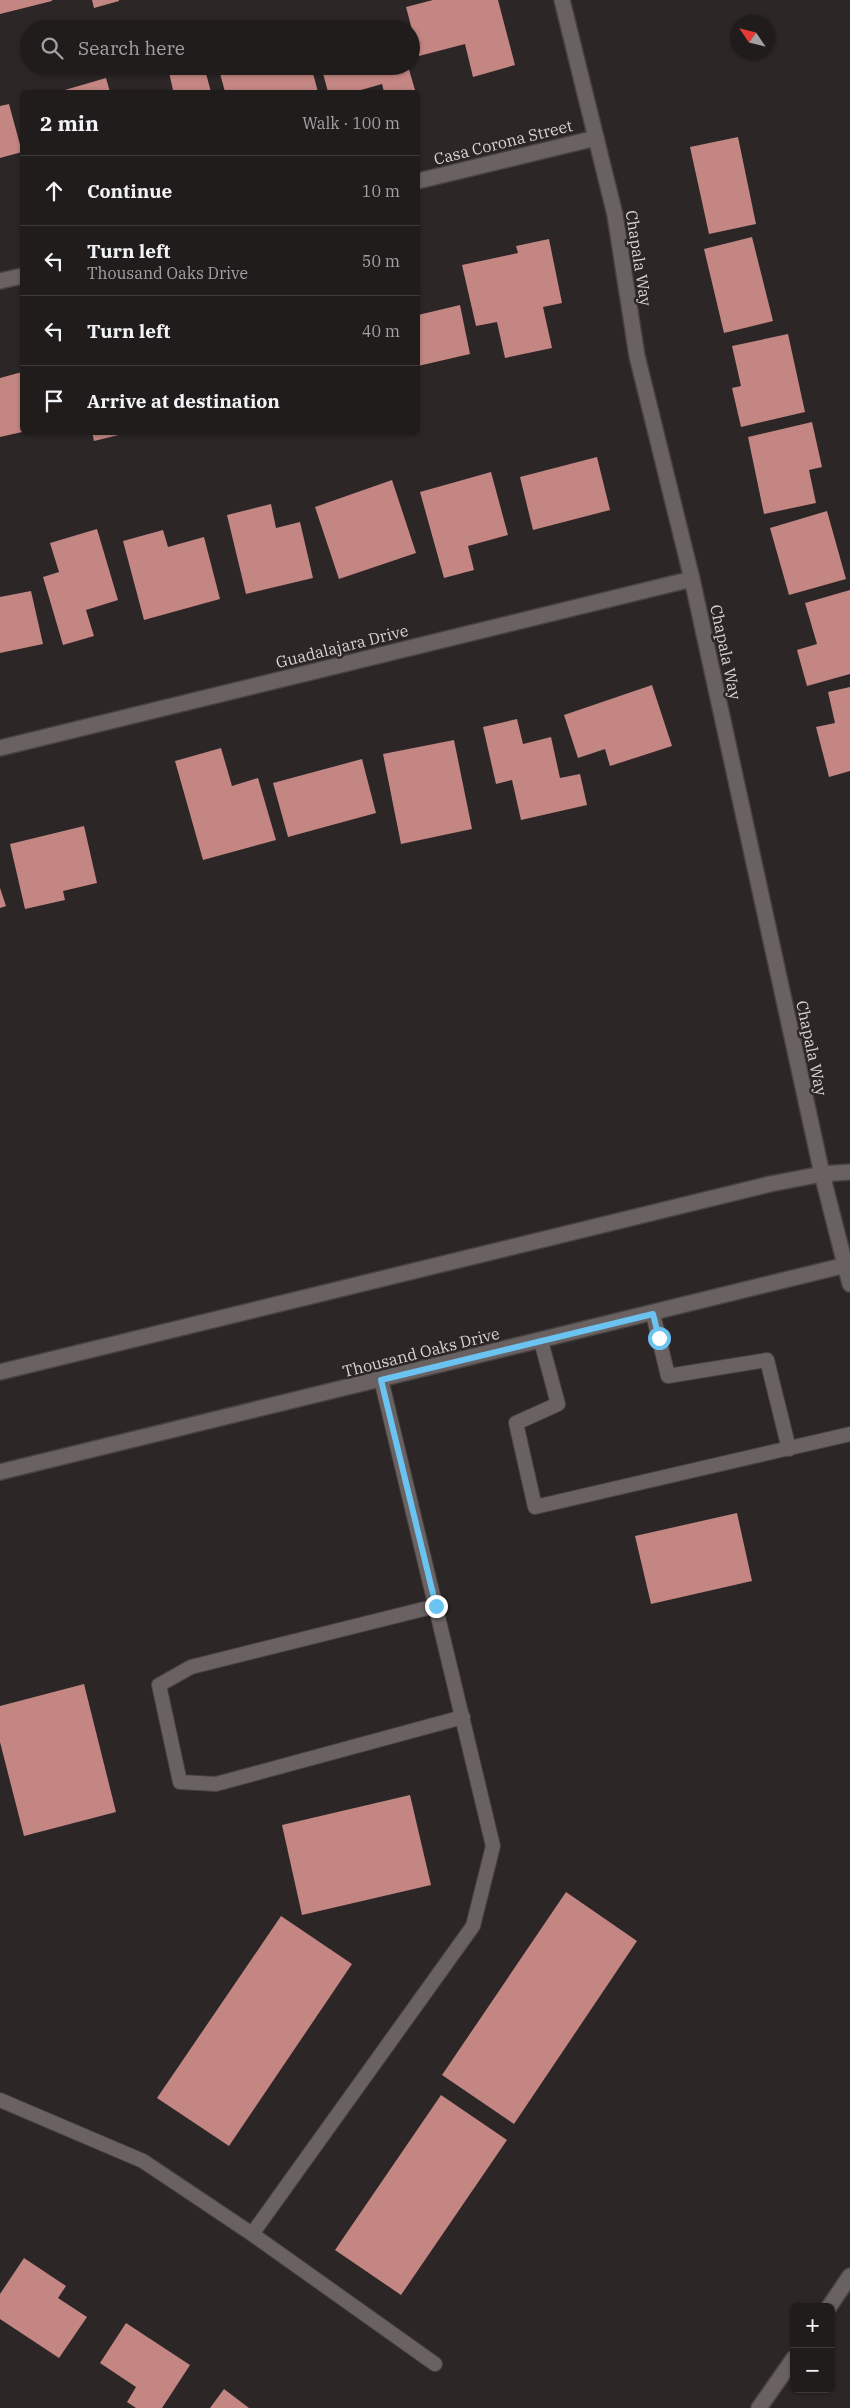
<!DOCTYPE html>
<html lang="en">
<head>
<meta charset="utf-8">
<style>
  :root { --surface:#211c1c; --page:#2d2929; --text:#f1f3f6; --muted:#a2a1a3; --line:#3e3a3b }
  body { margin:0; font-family:"IBM Plex Serif",serif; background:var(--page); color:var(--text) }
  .controls { position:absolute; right:15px; bottom:15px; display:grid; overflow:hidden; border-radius:8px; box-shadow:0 1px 4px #0004 }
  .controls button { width:45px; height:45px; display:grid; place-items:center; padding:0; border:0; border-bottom:1px solid var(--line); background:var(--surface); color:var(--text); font:25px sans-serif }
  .compass { position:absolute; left:730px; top:15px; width:45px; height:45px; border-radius:50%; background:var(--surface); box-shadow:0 1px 4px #0004; rotate:305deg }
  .stop { position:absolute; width:15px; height:15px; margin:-11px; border:4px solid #6bc3f2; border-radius:50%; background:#fff }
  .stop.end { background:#6bc3f2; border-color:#fff; box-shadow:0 1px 5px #0008 }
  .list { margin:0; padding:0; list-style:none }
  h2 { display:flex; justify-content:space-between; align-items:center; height:65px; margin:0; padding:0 20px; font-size:21px }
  h2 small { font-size:16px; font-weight:400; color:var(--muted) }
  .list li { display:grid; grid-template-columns:32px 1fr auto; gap:15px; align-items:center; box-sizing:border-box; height:70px; padding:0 20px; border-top:1px solid var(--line) }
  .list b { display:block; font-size:19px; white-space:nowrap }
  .list p { margin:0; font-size:16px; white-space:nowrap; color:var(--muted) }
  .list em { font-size:16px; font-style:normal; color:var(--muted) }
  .icon { flex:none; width:28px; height:28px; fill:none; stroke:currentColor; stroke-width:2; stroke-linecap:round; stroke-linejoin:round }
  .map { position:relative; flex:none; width:850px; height:2408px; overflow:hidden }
  .search { position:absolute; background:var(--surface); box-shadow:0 1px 4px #0004; left:20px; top:20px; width:400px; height:55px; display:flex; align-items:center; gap:12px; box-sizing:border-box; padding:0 18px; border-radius:28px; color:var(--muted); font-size:19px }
  .panel { position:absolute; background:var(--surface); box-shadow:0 1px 4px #0004; left:20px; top:90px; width:400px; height:345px; border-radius:8px }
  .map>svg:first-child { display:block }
</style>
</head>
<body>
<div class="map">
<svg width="850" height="2408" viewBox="0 0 850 2408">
  <rect width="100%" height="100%" fill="#2c2626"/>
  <path fill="#c38682" d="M 0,0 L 52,0 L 52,1 L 0,14 Z
    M 92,0 L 119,0 L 119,1 L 94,8 Z
    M 433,0 L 498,0 L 515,65 L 473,77 L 465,44 L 419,56 L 406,7 Z
    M 175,66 L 204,66 L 211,92 L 166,92 L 173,90 L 168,68 Z
    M 218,66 L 311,66 L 318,92 L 225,92 Z
    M 321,66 L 408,66 L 415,90 L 406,92 L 384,92 L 382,84 L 354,92 L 328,92 Z
    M 106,78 L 110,92 L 58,92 Z
    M 9,104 L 22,152 L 0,158 L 0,106 Z
    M 738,137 L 756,224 L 709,234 L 690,147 Z
    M 752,237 L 773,321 L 724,333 L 704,249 Z
    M 549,239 L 562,303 L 543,307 L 552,348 L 505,358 L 497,322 L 476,326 L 462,265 L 518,253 L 516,246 Z
    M 460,305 L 470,354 L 418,366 L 418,315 Z
    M 788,334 L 805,412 L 741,427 L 732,388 L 741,386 L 732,346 Z
    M 22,372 L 22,432 L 0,437 L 0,378 Z
    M 812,422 L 822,467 L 809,470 L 816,503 L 764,514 L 748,437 Z
    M 92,432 L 127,432 L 127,433 L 94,441 Z
    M 597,457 L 610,510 L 533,530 L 520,477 Z
    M 491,472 L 508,535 L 468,546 L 474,570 L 444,578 L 420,492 Z
    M 392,480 L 416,553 L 339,579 L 315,507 Z
    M 271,504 L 276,528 L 300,522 L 313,578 L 246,594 L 227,515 Z
    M 827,511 L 846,579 L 789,595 L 770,528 Z
    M 97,529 L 118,600 L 86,610 L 94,636 L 63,645 L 43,577 L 59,572 L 50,543 Z
    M 163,530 L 168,547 L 204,537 L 220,599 L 144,620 L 123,541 Z
    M 850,590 L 850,674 L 807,686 L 797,650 L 817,644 L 805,603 Z
    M 31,591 L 43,644 L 0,653 L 0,597 Z
    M 652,685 L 672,746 L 610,766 L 605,749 L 578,758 L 564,715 Z
    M 850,687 L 850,771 L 829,777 L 816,727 L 835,723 L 828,692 Z
    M 517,719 L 523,744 L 551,737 L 560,778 L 580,774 L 587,805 L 521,820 L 512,780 L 496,784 L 483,727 Z
    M 454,740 L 472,829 L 401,844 L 383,754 Z
    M 221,748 L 232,786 L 258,778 L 276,840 L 203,860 L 175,761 Z
    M 362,759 L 376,813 L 288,837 L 273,783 Z
    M 84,826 L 97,883 L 63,891 L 65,900 L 25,909 L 10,844 Z
    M 0,888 L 6,906 L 0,908 Z
    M 737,1513 L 752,1581 L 651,1604 L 635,1536 Z
    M 84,1684 L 116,1812 L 24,1836 L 0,1742 L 0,1706 Z
    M 410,1795 L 431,1885 L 302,1915 L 282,1825 Z
    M 566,1892 L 637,1941 L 514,2124 L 442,2075 Z
    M 281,1916 L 352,1964 L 229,2146 L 157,2098 Z
    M 441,2095 L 507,2140 L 401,2295 L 335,2250 Z
    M 24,2258 L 66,2286 L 58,2298 L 87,2317 L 59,2358 L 0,2319 L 0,2294 Z
    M 126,2323 L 190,2365 L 162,2408 L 136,2408 L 127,2402 L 136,2387 L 100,2363 Z
    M 224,2389 L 249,2408 L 210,2408 Z"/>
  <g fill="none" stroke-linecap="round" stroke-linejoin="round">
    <g stroke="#484242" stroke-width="16">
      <path id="service" d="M 653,1314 L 668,1376 L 767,1360 L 789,1449
        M 541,1341 L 558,1404 L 516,1423 L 535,1507 L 850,1434
        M 436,1606 L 191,1667 L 159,1685 L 180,1782 L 216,1784 L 463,1717
        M 0,2100 L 143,2161 L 252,2234 L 435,2364
        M 252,2234 L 473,1926 L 493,1846 L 381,1379"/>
    </g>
    <g stroke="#484242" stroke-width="18">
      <path id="minor" d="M 418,181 L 596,138
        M 0,281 L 22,276
        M 0,748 L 692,579"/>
    </g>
    <g stroke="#484242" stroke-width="18">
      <path id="tertiary" d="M 562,0 L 615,215 L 637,356 L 692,579 L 822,1174 L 850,1284
        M 829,2307 L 850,2276
        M 759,2408 L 794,2358"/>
    </g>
    <g stroke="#484242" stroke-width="18">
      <path id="secondary" d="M 0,1372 L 770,1184 L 822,1174 L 850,1172
        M 0,1472 L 850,1264"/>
    </g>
    <use href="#service" stroke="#6a6262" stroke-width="14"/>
    <use href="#minor" stroke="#6a6262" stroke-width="15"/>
    <use href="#tertiary" stroke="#6a6262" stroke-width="15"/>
    <use href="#secondary" stroke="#6a6262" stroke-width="15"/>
  </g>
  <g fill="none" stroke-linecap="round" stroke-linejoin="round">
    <path stroke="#6bc3f2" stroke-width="6" d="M 436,1606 L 381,1380 L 653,1314 L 659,1338"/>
  </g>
  <g text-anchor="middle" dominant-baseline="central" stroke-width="5" stroke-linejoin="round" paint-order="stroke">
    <g font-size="16" fill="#d8d4d3" stroke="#2c2626">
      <text transform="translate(503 142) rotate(-14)">Casa Corona Street</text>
      <text transform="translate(639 258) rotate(81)">Chapala Way</text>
      <text transform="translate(342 646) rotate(-14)">Guadalajara Drive</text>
      <text transform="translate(726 652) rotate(78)">Chapala Way</text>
      <text transform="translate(812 1048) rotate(78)">Chapala Way</text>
      <text transform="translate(421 1352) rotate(-14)">Thousand Oaks Drive</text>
    </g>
  </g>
</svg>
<div class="controls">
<button>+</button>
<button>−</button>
</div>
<svg class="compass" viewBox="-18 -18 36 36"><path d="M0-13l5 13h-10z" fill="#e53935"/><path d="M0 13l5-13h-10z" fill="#a2a1a3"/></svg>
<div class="stop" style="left:659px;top:1338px"></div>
<div class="stop end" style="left:436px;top:1606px"></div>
<div class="search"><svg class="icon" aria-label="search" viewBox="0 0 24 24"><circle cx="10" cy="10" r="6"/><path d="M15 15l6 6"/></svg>Search here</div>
<section class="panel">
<h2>2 min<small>Walk · 100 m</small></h2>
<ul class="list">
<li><svg class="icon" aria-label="ahead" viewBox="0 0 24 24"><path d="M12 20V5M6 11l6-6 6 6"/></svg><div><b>Continue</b></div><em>10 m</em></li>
<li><svg class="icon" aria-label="left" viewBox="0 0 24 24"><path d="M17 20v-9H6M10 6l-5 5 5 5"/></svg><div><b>Turn left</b><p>Thousand Oaks Drive</p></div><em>50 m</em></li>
<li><svg class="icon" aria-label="left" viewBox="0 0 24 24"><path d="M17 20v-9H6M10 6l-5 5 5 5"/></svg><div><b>Turn left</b></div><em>40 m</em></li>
<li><svg class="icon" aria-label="arrive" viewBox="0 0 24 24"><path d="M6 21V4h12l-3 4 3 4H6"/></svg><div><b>Arrive at destination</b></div></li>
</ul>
</section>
</div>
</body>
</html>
